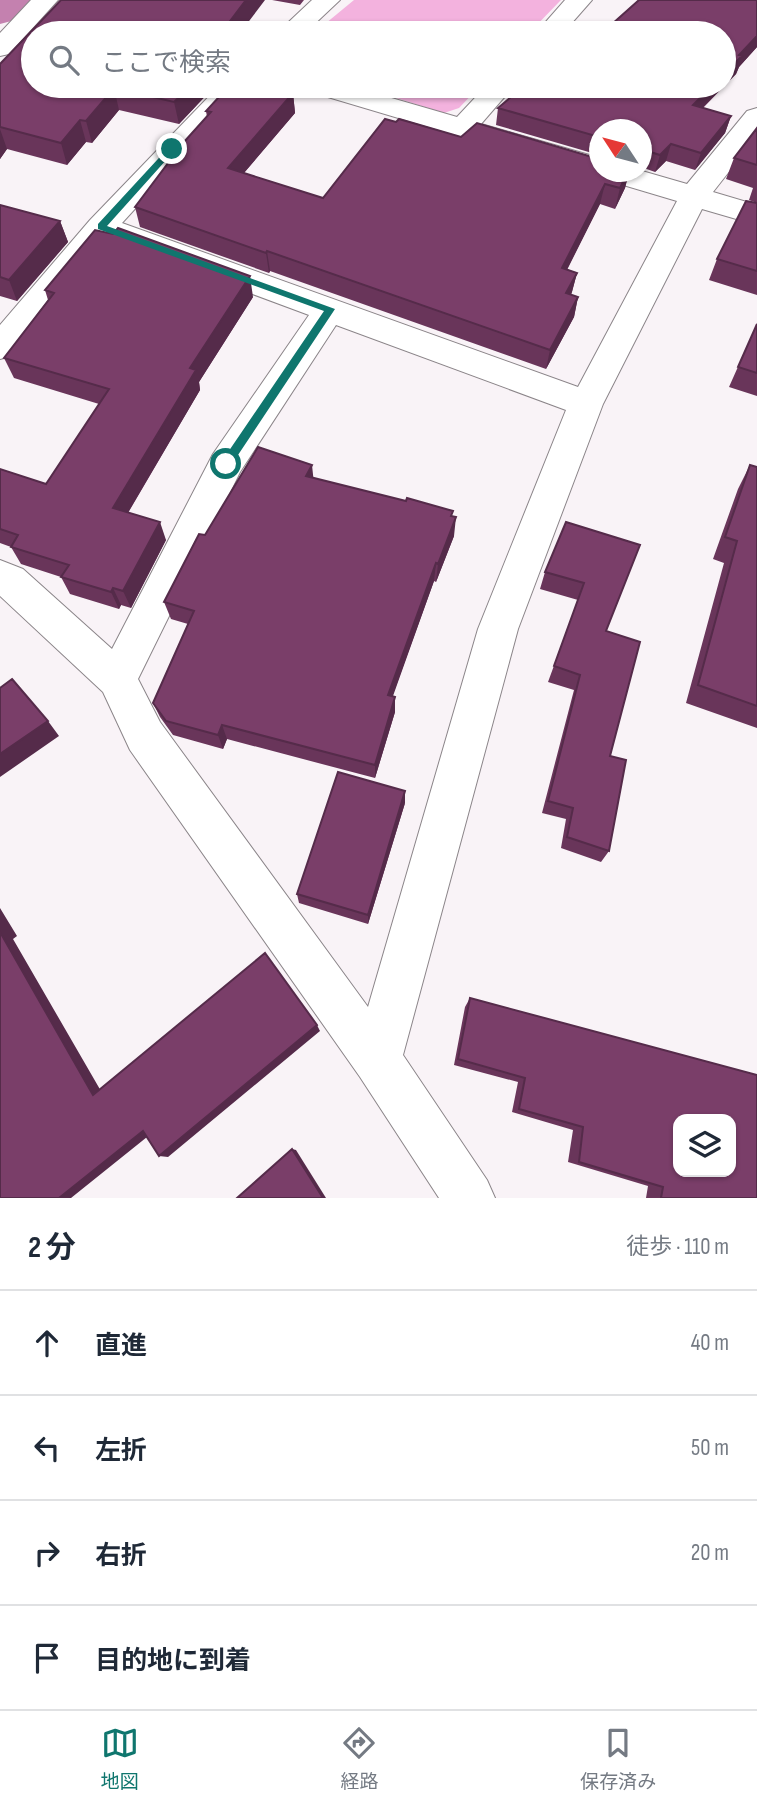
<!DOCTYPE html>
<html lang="ja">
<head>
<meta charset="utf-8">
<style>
  :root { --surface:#fff; --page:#f2f2f3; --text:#1f2937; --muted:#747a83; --line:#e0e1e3; --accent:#0f766e }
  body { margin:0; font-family:"Sofia Sans Condensed","Noto Sans JP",sans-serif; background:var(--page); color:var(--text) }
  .controls { position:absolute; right:21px; bottom:21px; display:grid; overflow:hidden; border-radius:14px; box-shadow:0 2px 5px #0004 }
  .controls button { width:63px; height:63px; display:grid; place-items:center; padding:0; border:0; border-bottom:2px solid var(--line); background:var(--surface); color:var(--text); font:35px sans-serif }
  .compass { position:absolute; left:589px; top:119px; width:63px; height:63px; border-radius:50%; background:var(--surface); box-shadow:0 2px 5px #0004; rotate:306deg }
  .stop { position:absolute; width:21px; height:21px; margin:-16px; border:5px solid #0f766e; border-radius:50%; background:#fff }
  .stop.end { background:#0f766e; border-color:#fff; box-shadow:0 2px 7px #0008 }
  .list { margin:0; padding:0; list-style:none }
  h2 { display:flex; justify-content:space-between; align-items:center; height:91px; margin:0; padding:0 28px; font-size:30px }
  h2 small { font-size:23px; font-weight:400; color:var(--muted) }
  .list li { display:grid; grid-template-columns:46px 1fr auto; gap:21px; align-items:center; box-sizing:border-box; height:105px; padding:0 28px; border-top:2px solid var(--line) }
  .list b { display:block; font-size:26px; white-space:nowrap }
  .list em { font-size:23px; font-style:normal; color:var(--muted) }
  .icon { flex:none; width:38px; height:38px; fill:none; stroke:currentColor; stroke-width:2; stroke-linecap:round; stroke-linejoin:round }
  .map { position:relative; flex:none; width:757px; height:1198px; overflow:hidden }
  .search { position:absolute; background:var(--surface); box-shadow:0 2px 5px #0004; left:21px; right:21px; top:21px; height:77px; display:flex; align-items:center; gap:18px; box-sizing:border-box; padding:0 24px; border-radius:38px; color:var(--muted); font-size:26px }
  .sheet { height:511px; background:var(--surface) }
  nav { display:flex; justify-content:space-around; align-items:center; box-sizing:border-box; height:98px; border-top:2px solid var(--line); background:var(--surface); font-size:19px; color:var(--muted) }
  nav a { display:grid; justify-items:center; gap:4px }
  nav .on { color:var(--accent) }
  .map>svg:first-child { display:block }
</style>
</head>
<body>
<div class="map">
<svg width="757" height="1198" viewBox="0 0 757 1198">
  <rect width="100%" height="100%" fill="#f9f3f7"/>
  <path fill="#f3b2de" d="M 354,0 L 561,0 L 529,33 L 314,33 Z
    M 358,86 L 480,86 L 459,108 L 444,113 Z"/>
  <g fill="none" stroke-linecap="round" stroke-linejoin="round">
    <path fill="#c481af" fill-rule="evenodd" d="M 0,0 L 35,0 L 19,19 L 0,24 Z"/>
    <g stroke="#8b8589" stroke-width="2">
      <path id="minor" d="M 31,0 L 58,0 L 9,54 L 0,56 L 0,33 Z
        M 312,0 L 340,0 L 305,33 L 277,33 Z
        M 565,0 L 592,0 L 563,33 L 536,33 Z
        M 219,86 L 247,86 L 122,223 L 578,387 L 677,201 L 311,92 L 308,86 L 350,86 L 457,117 L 486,86 L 514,86 L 481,124 L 600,158 L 600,172 L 642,171 L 687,184 L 747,111 L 757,108 L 757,136 L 713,192 L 757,205 L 757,225 L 702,209 L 603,404 L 518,629 L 403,1055 L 487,1180 L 495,1198 L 439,1198 L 360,1077 L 130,750 L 103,692 L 0,596 L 0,560 L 23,569 L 112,649 L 213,454 L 309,315 L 107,240 L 12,356 L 0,359 L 0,325 L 90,220 ZM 336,325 L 566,410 L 478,629 L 368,1007 L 160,722 L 138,679 L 240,472 Z"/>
    </g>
    <use href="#minor" fill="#fff" fill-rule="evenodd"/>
  </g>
  <path fill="#69355a" d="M 272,0 L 304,0 L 300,5 Z
    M 757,0 L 757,47 L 739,67 L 736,74 L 703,108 L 731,116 L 725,133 L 695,170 L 666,161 L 655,172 L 641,167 L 641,130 L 599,130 L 599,155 L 496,125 L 498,108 Z
    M 0,64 L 33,86 L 213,86 L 213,88 L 179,124 L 119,110 L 92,143 L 86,142 L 67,165 L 7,149 L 0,159 Z
    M 293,93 L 295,113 L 244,173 L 323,198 L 461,137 L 599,172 L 629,172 L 625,188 L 615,209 L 600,204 L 567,269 L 577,273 L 571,295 L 578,297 L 574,317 L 546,369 L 270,271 L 269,273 L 140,227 L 135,207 L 207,117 L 206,111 Z
    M 757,128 L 757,203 L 749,200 L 753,188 L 726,179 L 734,158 Z
    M 757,203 L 757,295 L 709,280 L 717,259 Z
    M 0,205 L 60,221 L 68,242 L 17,301 L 0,296 Z
    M 45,290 L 253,297 L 199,382 L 200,390 L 128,513 L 166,540 L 131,608 L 121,605 L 119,609 L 70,594 L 61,577 L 21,564 L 11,547 L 0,543 L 0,469 L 46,484 L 99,404 L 14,378 L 4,358 L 48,300 Z
    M 757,324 L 757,396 L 729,387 Z
    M 750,465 L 757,467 L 757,728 L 686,703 L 724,563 L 713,559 L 738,489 Z
    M 313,478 L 452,516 L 454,536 L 436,582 L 434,581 L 392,697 L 395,697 L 395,712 L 375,778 L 227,739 L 223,749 L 173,735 L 160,717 L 153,703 L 188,624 L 171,619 L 164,602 L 205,535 Z
    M 566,522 L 606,631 L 610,756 L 609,851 L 601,862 L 561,848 L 566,819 L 542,813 L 574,690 L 548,682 L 578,600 L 540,589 L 545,572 Z
    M 405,803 L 368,924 L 299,903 L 297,894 Z
    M 470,998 L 757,1198 L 646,1198 L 648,1186 L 568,1162 L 573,1130 L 512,1112 L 518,1082 L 454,1065 L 465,1007 Z"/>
  <path fill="#552b4a" d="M 246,0 L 265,0 L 240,33 L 221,33 Z
    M 757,36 L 757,47 L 739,67 L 736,74 L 688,122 L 693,105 L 712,86 L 724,86 L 724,74 L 739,55 Z
    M 191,86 L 213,86 L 213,88 L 179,124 L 174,102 Z
    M 114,88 L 119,110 L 92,143 L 86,121 Z
    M 293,93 L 295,113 L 231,188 L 228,168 Z
    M 731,116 L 725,133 L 695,170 L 701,153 Z
    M 80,120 L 86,142 L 67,165 L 61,143 Z
    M 0,129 L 7,149 L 0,159 Z
    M 671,144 L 666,161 L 655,172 L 660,155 Z
    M 628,172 L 629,172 L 625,188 L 615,209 L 620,188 Z
    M 605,184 L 600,204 L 558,288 L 562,268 Z
    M 60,221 L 68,242 L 17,301 L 9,280 Z
    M 267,251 L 270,271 L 269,273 L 266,253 Z
    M 577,273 L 572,292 L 562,312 L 566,293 Z
    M 250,276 L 253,297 L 199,382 L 200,390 L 120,526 L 113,508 L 190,368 Z
    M 578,297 L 574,317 L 546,369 L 550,350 Z
    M 312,465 L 314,484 L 306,476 Z
    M 456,517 L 454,536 L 436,582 L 438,564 Z
    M 160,522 L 166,540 L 131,608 L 123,591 Z
    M 436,563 L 434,581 L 388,710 L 388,695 Z
    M 113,588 L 121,605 L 119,609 L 111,592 Z
    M 395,697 L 395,712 L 375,778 L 375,765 Z
    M 48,721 L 59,736 L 0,777 L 0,754 Z
    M 222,725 L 227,739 L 223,749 L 218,735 Z
    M 405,791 L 405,803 L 368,924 L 368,915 Z
    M 0,908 L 17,936 L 13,939 L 105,1098 L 93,1095 L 0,932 Z
    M 317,1025 L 320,1031 L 168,1157 L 159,1156 Z
    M 143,1131 L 152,1133 L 71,1198 L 59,1198 Z
    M 292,1149 L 296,1150 L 326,1198 L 323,1198 Z"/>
  <path fill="#7a3e69" stroke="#552b4a" stroke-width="2" fill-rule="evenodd" d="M 61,0 L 246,0 L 221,33 L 33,33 L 33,86 L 191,86 L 174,102 L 114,88 L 86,121 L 80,120 L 61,143 L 0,127 L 0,64 Z
    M 639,0 L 757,0 L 757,36 L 739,55 L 742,56 L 724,74 L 724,33 L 602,33 Z
    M 229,86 L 271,86 L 293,93 L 228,168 L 323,198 L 385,119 L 396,122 L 399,119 L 461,137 L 477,123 L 599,159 L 599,172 L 628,172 L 620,188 L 605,184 L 562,268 L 577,273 L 566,293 L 578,297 L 550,350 L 267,251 L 266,253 L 135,207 L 184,142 L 211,112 L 206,111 Z
    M 524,86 L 712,86 L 693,105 L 731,116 L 701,153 L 671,144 L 660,155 L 641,149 L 641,130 L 599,130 L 599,137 L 498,108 Z
    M 757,128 L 757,165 L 734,158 Z
    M 746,201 L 757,203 L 757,271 L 717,259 Z
    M 0,205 L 60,221 L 9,280 L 0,277 Z
    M 118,228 L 250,276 L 190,368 L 196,370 L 113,508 L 160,522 L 123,591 L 113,588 L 111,592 L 61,577 L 69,565 L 11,547 L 18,535 L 0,529 L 0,469 L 46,484 L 109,389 L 4,358 L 54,293 L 45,290 L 95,230 L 113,234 Z
    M 757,324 L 757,373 L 738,367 Z
    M 258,447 L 312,465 L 306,476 L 406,501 L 407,498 L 453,511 L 451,516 L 456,517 L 438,564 L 436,563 L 388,695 L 395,697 L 375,765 L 222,725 L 218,735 L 166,721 L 153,703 L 194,611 L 164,602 L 199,534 L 205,535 Z
    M 750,465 L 757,467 L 757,706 L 698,685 L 737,541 L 725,537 Z
    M 566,522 L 640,545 L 606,631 L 640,642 L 610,756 L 626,760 L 609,851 L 567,837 L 573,808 L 548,801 L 580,675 L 554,666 L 584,583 L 545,572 Z
    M 12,679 L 48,721 L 0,754 L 0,688 Z
    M 338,772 L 405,791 L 368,915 L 297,894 Z
    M 0,932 L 93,1095 L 265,953 L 317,1025 L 159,1156 L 143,1131 L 59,1198 L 0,1198 Z
    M 470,998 L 757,1075 L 757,1198 L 661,1198 L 663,1187 L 579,1162 L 583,1127 L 519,1109 L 525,1078 L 458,1059 ZM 678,1119 L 731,1119 L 731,1172 L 678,1172 Z
    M 292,1149 L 323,1198 L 237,1198 Z"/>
  <path fill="#0f766e" d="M 169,147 L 176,149 L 107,226 L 335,309 L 230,467 L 226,468 L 221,464 L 222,461 L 324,311 L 98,229 L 98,224 Z"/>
</svg>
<div class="controls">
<button><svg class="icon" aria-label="layers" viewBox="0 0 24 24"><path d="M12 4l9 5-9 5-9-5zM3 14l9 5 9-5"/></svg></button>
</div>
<svg class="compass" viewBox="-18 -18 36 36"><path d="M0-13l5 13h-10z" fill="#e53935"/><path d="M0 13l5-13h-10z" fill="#747a83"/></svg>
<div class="stop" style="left:226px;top:464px"></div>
<div class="stop end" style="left:172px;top:149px"></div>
<div class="search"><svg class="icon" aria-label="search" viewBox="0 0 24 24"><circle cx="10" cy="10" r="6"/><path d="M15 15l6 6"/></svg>ここで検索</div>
</div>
<section class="sheet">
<h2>2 分<small>徒歩 · 110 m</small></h2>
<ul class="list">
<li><svg class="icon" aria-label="ahead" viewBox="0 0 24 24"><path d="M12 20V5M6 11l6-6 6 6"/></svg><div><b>直進</b></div><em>40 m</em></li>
<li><svg class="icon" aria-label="left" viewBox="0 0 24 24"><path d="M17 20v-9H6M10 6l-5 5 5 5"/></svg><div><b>左折</b></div><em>50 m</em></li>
<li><svg class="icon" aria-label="right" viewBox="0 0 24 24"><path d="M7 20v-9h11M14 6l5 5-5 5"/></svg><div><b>右折</b></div><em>20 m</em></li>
<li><svg class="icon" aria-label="arrive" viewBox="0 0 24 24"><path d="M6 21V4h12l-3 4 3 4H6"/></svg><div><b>目的地に到着</b></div></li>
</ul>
</section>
<nav>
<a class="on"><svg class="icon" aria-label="map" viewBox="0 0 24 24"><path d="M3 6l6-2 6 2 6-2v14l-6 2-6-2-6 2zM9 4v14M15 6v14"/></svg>地図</a>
<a><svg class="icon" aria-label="directions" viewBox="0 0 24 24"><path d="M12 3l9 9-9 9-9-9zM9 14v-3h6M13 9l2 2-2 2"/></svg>経路</a>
<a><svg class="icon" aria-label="saved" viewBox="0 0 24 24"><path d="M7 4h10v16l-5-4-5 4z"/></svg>保存済み</a>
</nav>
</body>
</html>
